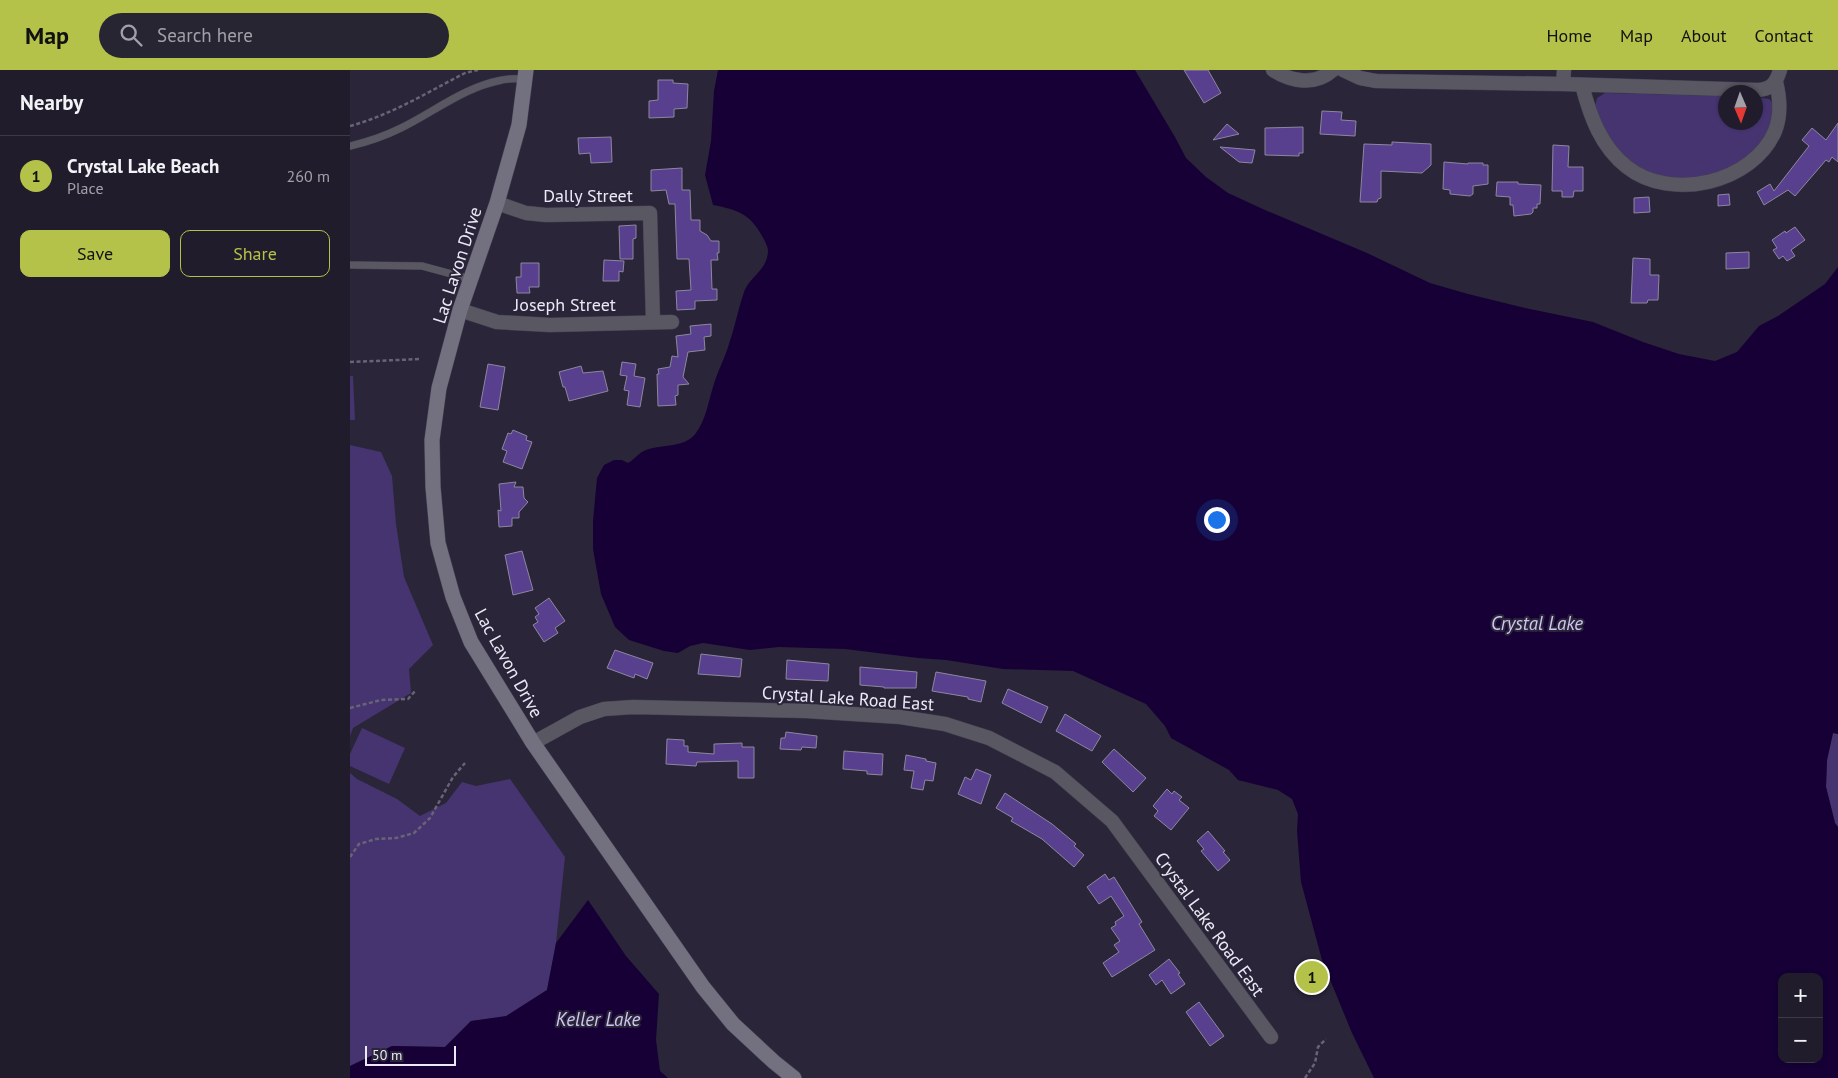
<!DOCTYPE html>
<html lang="en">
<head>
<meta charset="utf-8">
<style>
  :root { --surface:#201c2b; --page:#282533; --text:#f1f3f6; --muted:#a2a1a9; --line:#3d3a47; --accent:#b5c249 }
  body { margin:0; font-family:"PT Sans",sans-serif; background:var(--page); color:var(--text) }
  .controls { position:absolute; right:15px; bottom:15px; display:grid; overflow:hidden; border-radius:10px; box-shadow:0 1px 4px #0004 }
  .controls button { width:45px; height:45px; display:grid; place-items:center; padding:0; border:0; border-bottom:1px solid var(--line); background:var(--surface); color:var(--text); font:25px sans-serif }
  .compass { position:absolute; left:1368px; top:15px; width:45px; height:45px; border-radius:50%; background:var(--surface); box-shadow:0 1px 4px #0004; rotate:178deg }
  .scale { position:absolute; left:15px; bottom:12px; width:91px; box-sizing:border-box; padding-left:5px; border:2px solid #ebe9f6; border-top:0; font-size:14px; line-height:18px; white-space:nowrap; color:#ebe9f6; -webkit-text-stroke:4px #2a2539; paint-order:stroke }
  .you { position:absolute; left:866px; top:449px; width:18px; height:18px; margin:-12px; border:4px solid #fff; border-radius:50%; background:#1a73e8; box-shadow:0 0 0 8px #1a73e833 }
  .badge { display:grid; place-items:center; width:32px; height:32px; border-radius:50%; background:var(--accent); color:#111; font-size:16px; font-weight:700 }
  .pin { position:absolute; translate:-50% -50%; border:2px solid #fff; box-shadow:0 1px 5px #0006 }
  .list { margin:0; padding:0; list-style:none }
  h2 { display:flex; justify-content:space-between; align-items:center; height:65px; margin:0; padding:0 20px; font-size:21px }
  h2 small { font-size:16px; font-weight:400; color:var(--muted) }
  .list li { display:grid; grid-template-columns:32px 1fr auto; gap:15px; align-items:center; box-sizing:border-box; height:80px; padding:0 20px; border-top:1px solid var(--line) }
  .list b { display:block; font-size:19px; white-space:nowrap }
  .list p { margin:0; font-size:16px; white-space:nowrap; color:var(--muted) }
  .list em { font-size:16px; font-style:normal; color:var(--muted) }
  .actions { display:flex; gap:10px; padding:15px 20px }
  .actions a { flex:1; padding:11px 0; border:1px solid var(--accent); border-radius:10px; text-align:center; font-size:18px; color:var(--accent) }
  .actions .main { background:var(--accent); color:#111 }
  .icon { flex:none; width:28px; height:28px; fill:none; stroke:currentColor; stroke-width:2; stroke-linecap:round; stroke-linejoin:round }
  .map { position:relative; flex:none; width:1488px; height:1008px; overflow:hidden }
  header { display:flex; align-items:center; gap:30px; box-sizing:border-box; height:70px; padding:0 25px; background:var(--accent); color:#111 }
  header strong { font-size:24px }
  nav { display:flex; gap:28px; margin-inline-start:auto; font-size:18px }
  .search { width:350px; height:45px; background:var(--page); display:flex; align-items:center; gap:12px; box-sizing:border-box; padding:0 18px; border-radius:28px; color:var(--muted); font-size:19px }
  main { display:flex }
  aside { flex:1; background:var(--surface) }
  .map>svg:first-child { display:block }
</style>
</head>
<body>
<header>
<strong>Map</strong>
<div class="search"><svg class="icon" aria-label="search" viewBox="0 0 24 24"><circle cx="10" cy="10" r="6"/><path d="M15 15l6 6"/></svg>Search here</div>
<nav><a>Home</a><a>Map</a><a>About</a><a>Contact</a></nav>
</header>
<main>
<aside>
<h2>Nearby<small></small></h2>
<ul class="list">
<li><span class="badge">1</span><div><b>Crystal Lake Beach</b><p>Place</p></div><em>260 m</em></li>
</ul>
<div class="actions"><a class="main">Save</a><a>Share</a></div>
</aside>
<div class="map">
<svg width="1488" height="1008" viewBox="0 0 1488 1008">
  <rect width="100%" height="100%" fill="#2a2539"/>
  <path fill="#463470" d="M 1255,23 L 1375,26 L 1376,52 L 1406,52 L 1406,27 L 1419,29 L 1425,35 L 1421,54 L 1406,81 L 1377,99 L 1339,110 L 1303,106 L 1282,94 L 1270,83 L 1257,66 L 1245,37 L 1247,28 Z
    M 0,306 L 3,306 L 5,350 L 0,350 Z
    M 0,375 L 31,382 L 42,406 L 46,454 L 54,507 L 83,575 L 59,599 L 61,623 L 3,658 L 0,666 Z
    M 12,658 L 55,678 L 39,714 L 0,696 L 0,684 Z
    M 1483,663 L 1488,664 L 1488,757 L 1485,753 L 1476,717 L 1477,690 Z
    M 0,703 L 7,709 L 47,729 L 70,746 L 96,733 L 112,712 L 126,716 L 160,709 L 215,787 L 206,873 L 197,920 L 156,947 L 121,951 L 95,977 L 42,976 L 0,996 Z"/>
  <path fill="#160036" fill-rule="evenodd" d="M 368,0 L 785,0 L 825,67 L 836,88 L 856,107 L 878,123 L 915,140 L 1017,183 L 1080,213 L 1118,224 L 1171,237 L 1243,252 L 1293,272 L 1329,284 L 1365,291 L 1387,282 L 1409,256 L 1428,246 L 1475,214 L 1488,197 L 1488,664 L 1483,663 L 1477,690 L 1476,717 L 1485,753 L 1488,757 L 1488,1008 L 1024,1008 L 1002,963 L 972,890 L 951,812 L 947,761 L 948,744 L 942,729 L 928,720 L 888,710 L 879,700 L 821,668 L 815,656 L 796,634 L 723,601 L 653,599 L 596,590 L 568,588 L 495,579 L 429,577 L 400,580 L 353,573 L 340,576 L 328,583 L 314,581 L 279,570 L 265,557 L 251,524 L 243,479 L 243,451 L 247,408 L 254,395 L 264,390 L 272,390 L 278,393 C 285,389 288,383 296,380 C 311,374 336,378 346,363 C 356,349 358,333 363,317 C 367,302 375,288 379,274 C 385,257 388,239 394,222 C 400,206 418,200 418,180 C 417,172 405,153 398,148 C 389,140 374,137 363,135 L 355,105 L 361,71 L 364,21 ZM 1432,907 L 1469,907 L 1469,989 L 1432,989 Z
    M 238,830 L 276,886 L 309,924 L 306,970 L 310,1001 L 318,1008 L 0,1008 L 0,996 L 42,976 L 95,977 L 121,951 L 156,946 L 197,920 L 206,873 Z"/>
  <path fill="#58408e" stroke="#8c879f" d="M 834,0 L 858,0 L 871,23 L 854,33 Z
    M 308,10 L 323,10 L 323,13 L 338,14 L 337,38 L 324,39 L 324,47 L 299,48 L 299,31 L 308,30 Z
    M 972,41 L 992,42 L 991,50 L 1006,51 L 1005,66 L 970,64 Z
    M 1488,53 L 1488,92 L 1482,87 L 1479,92 L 1476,90 L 1445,126 L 1438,120 L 1414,135 L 1407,122 L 1420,114 L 1424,121 L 1459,76 L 1452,70 L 1462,58 L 1476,70 Z
    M 877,54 L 889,64 L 863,70 Z
    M 953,57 L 953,83 L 949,83 L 949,86 L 915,85 L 915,58 Z
    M 261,67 L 262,92 L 241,93 L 240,83 L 229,84 L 228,68 Z
    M 1042,72 L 1081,74 L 1081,95 L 1072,103 L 1031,101 L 1031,128 L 1028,129 L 1027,132 L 1010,132 L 1014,74 L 1042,75 Z
    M 1203,75 L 1219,76 L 1218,97 L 1233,97 L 1233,121 L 1224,121 L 1223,127 L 1212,127 L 1212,121 L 1202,121 Z
    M 870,77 L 905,80 L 902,93 L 889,92 Z
    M 1094,92 L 1118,94 L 1118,93 L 1133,93 L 1133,95 L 1138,95 L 1138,114 L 1123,116 L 1123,124 L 1120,126 L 1100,124 L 1100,120 L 1093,119 Z
    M 332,98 L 332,120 L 340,120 L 341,150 L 350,150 L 350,161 L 357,165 L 361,171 L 369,171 L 369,183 L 367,183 L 368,190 L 361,190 L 362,219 L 367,219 L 367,230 L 345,231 L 345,239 L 327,240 L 326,221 L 341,220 L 339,189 L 327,189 L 325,134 L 319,134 L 316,120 L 301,121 L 301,100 Z
    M 1147,112 L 1168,112 L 1168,114 L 1191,115 L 1190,134 L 1187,134 L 1187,138 L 1183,138 L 1183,142 L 1181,144 L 1164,146 L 1163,135 L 1160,135 L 1160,127 L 1146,126 Z
    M 1379,124 L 1380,135 L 1368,136 L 1368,125 Z
    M 1299,127 L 1300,142 L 1284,143 L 1284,128 Z
    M 286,155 L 286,168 L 283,169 L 283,189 L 270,189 L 269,156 Z
    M 1445,157 L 1455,170 L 1441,180 L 1445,186 L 1437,191 L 1433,186 L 1429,189 L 1423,180 L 1427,178 L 1422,170 L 1435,161 L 1436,163 Z
    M 1399,182 L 1399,198 L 1376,199 L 1376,183 Z
    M 1283,188 L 1300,189 L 1300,205 L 1309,205 L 1308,230 L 1298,230 L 1297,233 L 1281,233 Z
    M 254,190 L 274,191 L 273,202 L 269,201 L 269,211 L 253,211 Z
    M 171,193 L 189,193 L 189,217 L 179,217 L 180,223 L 167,223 L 166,207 L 171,207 Z
    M 361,254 L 361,266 L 354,267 L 355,280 L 338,282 L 333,307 L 339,314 L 328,315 L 328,325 L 325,326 L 326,335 L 308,336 L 307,304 L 309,304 L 308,299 L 320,297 L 322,286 L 328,287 L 326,266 L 341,264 L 340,256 Z
    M 272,292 L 286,294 L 284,306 L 295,308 L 290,337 L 277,335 L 279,321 L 274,320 L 277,306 L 270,305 Z
    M 138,294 L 155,297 L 148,340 L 130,337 Z
    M 231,296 L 233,303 L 253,301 L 258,321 L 219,331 L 215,317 L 213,317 L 209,302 Z
    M 163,360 L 177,366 L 176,370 L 182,372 L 172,399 L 153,392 L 157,381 L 152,379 L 158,363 L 161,364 Z
    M 166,412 L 164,417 L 173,417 L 174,428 L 178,432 L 169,442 L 169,448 L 162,448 L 162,456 L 149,457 L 148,440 L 151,441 L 149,414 Z
    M 172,481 L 183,520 L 163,525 L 155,485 Z
    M 199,528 L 215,551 L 205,558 L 208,563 L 194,572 L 183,555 L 188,552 L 185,547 L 189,544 L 185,538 Z
    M 265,580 L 303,593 L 297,609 L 285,604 L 284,608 L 257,598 Z
    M 351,584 L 392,589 L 390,607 L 348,604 Z
    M 437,590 L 479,594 L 478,611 L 436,609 Z
    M 510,597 L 567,602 L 566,618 L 534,618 L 534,617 L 510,615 Z
    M 586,602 L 636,611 L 631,632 L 618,629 L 618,627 L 582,621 Z
    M 658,619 L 698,637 L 691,653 L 652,633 Z
    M 715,644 L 751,666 L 742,681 L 706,661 Z
    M 436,662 L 467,666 L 466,678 L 452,677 L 451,680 L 430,679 L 431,668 L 435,668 Z
    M 317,669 L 334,670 L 334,676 L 338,676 L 338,682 L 364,684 L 364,674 L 392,673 L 392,677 L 404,677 L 404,708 L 388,708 L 388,691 L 347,692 L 346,696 L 316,694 Z
    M 764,679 L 796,708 L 783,722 L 752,692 Z
    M 494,681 L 533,684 L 532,705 L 517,704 L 517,701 L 493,699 Z
    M 556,685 L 576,689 L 576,691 L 586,693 L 583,711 L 575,710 L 573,720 L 561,718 L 564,701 L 554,700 Z
    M 626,699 L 641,705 L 631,734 L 608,724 L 615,707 L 621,710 Z
    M 817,719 L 822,724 L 824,721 L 832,727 L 829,730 L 839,738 L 821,760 L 804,746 L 808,741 L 803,736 Z
    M 655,723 L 702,754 L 726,774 L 724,776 L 734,785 L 724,797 L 692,769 L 661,751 L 663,748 L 646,738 Z
    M 858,761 L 875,781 L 873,782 L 880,790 L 868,801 L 851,781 L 854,779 L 847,771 Z
    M 755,804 L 759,810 L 764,807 L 792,852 L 789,854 L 805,880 L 762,907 L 753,893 L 769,882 L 764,875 L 770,871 L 761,858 L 766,855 L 765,852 L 774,846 L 761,826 L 749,834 L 737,817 Z
    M 819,889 L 830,903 L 828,904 L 835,914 L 821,924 L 812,910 L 806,915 L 799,905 Z
    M 849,932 L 874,966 L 860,976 L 836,942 Z"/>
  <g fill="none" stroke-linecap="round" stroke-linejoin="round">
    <g stroke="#454053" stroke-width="8">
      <path id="lane" d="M 0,76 C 17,72 35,66 51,58 C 84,42 114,17 152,10 C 159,8 167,9 175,9
        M 0,195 L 72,196 L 120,209"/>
    </g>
    <g stroke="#454053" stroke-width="15">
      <path id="street" d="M 923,0 C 942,12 965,16 983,0
        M 993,0 L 1010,8 L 1026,11 L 1213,14 L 1408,20 C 1422,19 1426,13 1430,0
        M 1213,14 L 1214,0
        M 1232,15 C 1240,46 1251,77 1277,97 C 1321,132 1403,113 1425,61 C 1431,46 1430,28 1426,12
        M 147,133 L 176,143 L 196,145 L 300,143 L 303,252
        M 110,240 L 147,252 L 200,255 L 322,252
        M 183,673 L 230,647 L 254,639 L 283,637 L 456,641 L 550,647 L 595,654 L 639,668 L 705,702 L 762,751 L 921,967"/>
    </g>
    <g stroke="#454053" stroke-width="16">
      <path id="secondary" d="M 176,0 L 169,55 L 147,133 L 110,240 L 89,318 L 82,370 L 83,417 L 88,473 L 103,527 L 121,572 L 183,673 L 353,917 L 383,954 L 424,992 L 444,1008"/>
    </g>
    <path stroke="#686476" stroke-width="2.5" stroke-dasharray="4 2.5" stroke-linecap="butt" d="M 0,56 C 41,45 78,22 115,3 L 128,0
      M 0,292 L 71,289
      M 0,638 L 31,630 L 58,629 L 66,620
      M 0,787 L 9,774 L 26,769 L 46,768 L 64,763 L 80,748 L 103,707 L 115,693
      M 955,1008 L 965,993 L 968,977 L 976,969"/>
    <use href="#lane" stroke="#595761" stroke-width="7"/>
    <use href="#street" stroke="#595761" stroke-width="14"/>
    <use href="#secondary" stroke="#737080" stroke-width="15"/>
  </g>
  <g text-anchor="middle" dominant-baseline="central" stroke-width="4" stroke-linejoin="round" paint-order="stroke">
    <g font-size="18" fill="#ebe9f6" stroke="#2a2539">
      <text x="238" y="125">Dally Street</text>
      <text transform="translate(107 195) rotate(-72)">Lac Lavon Drive</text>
      <text x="215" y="234">Joseph Street</text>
      <text transform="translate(159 593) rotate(61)">Lac Lavon Drive</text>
      <text transform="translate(498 628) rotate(4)">Crystal Lake Road East</text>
      <text transform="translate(860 854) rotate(54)">Crystal Lake Road East</text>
    </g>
    <g font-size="19" font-style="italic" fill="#cfc6f2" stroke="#2a2539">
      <text x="1187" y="553">Crystal Lake</text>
      <text x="248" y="949">Keller Lake</text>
    </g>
  </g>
</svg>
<div class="controls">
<button>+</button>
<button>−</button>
</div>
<svg class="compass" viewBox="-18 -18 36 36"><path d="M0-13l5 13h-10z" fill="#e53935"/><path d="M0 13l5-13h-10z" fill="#a2a1a9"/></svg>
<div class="scale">50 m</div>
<div class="you"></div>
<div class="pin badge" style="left:962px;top:907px">1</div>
</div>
</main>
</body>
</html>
